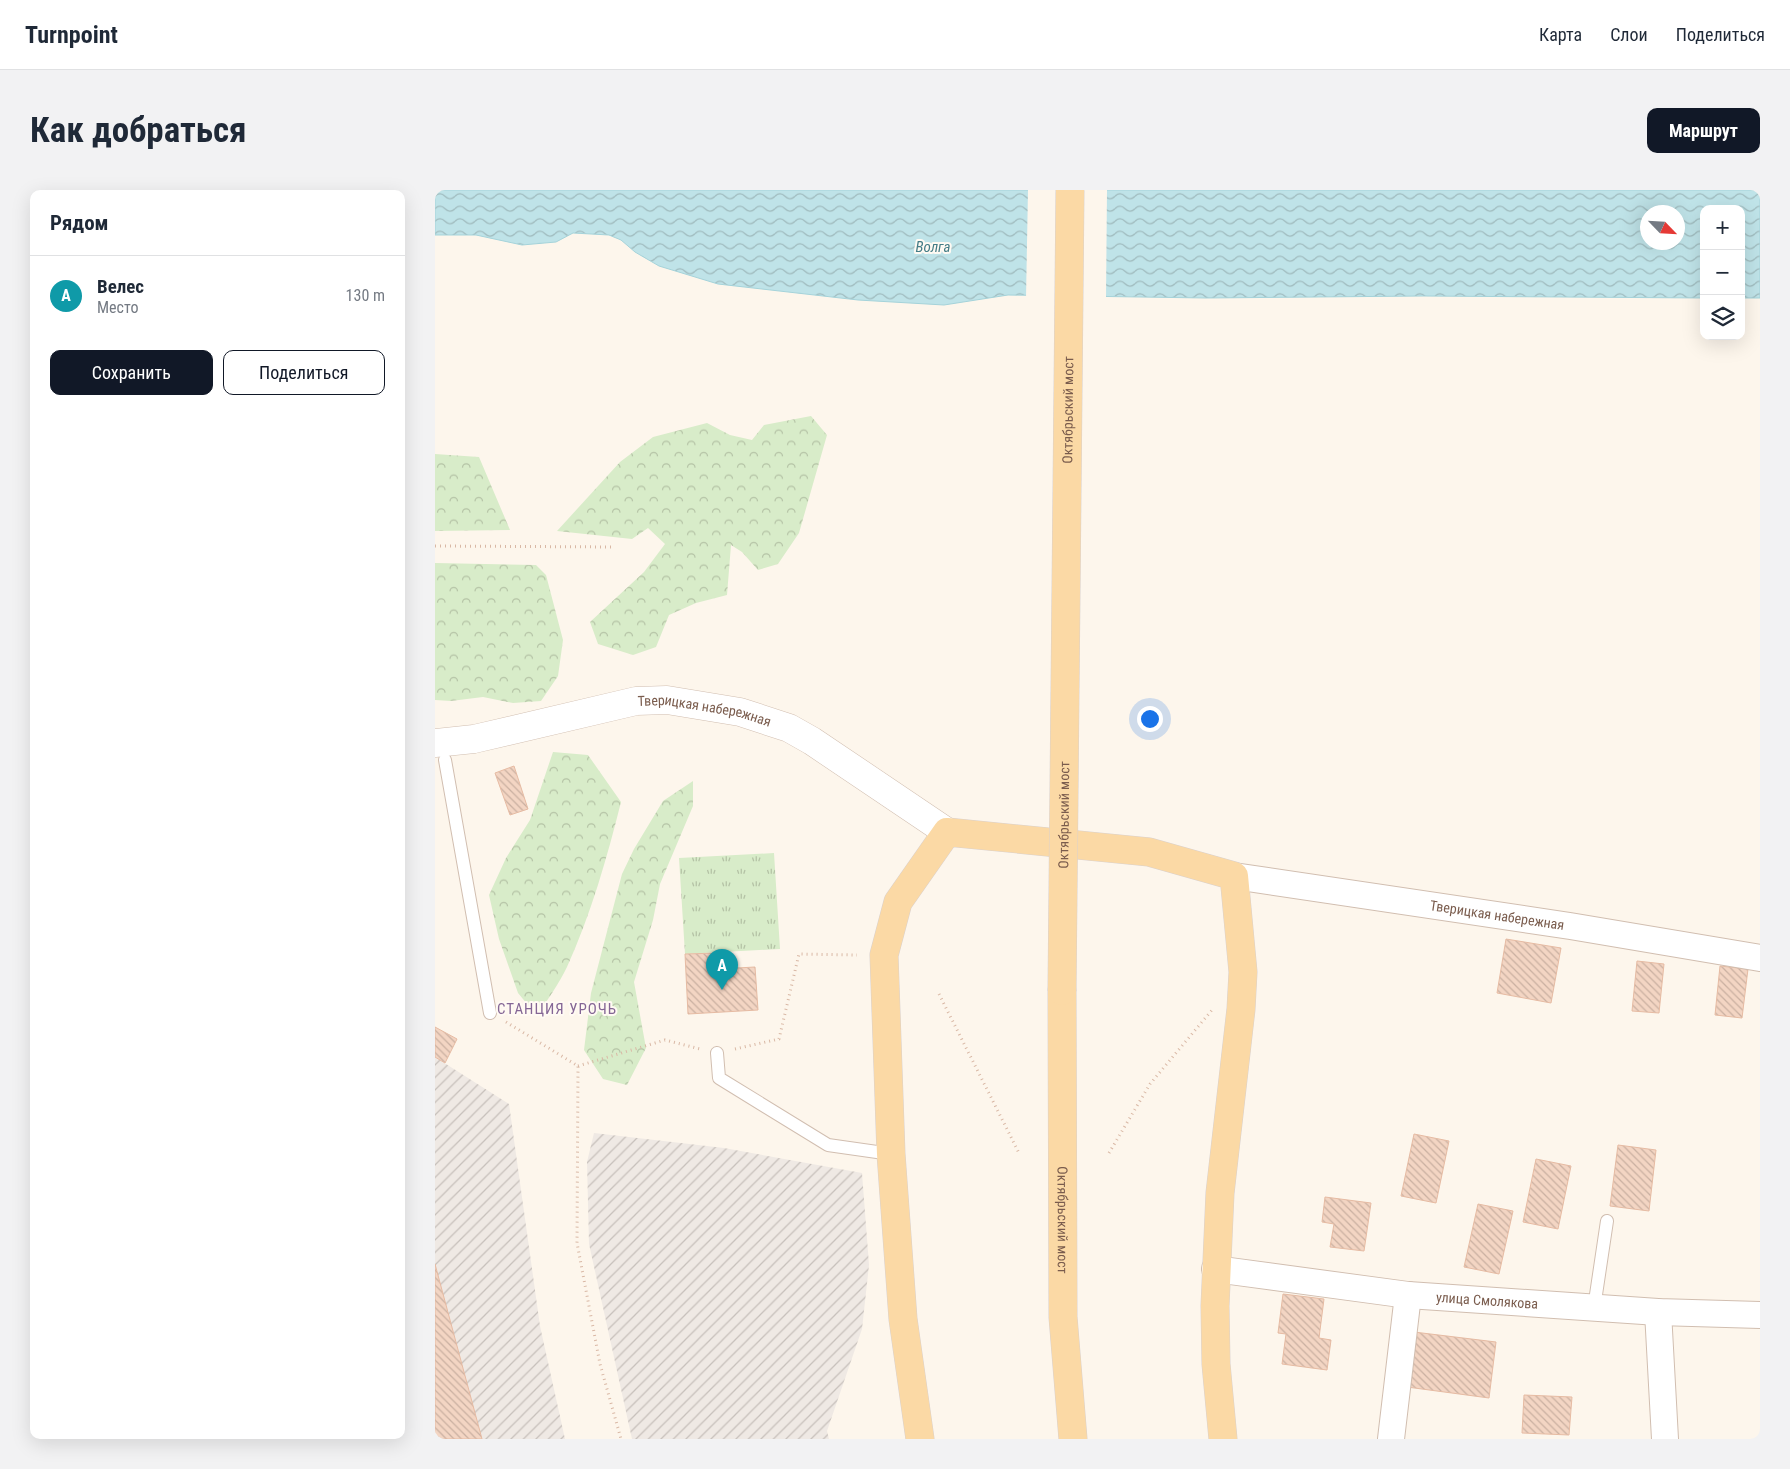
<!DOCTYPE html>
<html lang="ru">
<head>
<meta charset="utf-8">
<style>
  :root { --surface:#fff; --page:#f2f2f3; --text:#1f2937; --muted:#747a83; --line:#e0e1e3; --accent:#111827 }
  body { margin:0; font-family:"Roboto Condensed",sans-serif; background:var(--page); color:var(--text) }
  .controls { position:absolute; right:15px; top:15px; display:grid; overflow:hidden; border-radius:10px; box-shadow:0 5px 20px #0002 }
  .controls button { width:45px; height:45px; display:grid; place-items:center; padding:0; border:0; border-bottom:1px solid var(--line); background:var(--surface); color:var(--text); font:25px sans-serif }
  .compass { position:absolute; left:1205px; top:15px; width:45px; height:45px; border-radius:50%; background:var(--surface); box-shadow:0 5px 20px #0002; rotate:115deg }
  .you { position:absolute; left:714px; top:528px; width:18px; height:18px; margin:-12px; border:4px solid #fff; border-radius:50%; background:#1a73e8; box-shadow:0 0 0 8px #1a73e833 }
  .badge { display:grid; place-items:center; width:32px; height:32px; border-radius:50%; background:var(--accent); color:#fff; font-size:16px; font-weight:700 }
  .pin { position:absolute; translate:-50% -41px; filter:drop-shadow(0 1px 2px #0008) }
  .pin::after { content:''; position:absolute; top:26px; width:18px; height:15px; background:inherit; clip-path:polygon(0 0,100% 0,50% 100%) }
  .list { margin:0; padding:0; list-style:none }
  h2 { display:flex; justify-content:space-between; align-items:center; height:65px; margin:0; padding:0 20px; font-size:21px }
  h2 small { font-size:16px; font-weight:400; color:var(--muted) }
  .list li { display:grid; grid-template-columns:32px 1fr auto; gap:15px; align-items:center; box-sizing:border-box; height:80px; padding:0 20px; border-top:1px solid var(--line) }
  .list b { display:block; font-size:19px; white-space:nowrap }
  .list p { margin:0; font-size:16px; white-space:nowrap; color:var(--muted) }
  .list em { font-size:16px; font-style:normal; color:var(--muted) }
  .actions { display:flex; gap:10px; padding:15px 20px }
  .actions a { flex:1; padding:11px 0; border:1px solid var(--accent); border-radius:10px; text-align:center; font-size:18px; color:var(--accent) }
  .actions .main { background:var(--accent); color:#fff }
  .icon { flex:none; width:28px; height:28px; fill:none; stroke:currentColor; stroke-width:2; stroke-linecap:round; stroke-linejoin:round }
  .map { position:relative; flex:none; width:1325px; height:1249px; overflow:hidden; border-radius:10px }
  header { display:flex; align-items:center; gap:30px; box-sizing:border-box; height:70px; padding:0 25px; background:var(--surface); border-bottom:1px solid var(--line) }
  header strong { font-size:24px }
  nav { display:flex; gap:28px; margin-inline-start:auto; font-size:18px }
  .intro { display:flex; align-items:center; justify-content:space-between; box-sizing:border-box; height:120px; padding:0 30px }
  h1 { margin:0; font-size:35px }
  .button { padding:12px 22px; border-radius:10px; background:var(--accent); color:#fff; font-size:18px; font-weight:700 }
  main { display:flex; gap:30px; padding:0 30px }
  aside { flex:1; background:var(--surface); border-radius:10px; box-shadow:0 5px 20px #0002 }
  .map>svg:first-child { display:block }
</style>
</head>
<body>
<header>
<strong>Turnpoint</strong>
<nav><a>Карта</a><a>Слои</a><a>Поделиться</a></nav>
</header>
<div class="intro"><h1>Как добраться</h1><a class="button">Маршрут</a></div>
<main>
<aside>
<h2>Рядом<small></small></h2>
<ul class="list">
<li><span class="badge" style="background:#0f9aa8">A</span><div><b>Велес</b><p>Место</p></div><em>130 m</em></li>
</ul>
<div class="actions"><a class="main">Сохранить</a><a>Поделиться</a></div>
</aside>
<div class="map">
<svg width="1325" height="1249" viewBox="0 0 1325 1249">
  <defs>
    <pattern id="industrial-furrows" width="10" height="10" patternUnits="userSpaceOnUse" patternTransform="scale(1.25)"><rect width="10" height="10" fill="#efe9e4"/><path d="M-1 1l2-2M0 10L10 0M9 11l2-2" fill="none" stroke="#c7c0bb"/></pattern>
    <pattern id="forest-crowns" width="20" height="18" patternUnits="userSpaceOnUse" patternTransform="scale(1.25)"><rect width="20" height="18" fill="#d8ecc9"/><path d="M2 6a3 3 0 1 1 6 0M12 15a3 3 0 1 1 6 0" fill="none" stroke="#b4c2a5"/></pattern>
    <pattern id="park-tufts" width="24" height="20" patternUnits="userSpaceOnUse" patternTransform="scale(1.25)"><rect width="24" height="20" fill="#d8ecc9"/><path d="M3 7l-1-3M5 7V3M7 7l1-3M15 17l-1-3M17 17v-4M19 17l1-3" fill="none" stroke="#b4c2a5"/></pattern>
    <pattern id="water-waves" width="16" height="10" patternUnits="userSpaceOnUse" patternTransform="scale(1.25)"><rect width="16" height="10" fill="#bfe3e8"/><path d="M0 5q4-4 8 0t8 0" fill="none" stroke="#a0bbbe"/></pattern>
    <pattern id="building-back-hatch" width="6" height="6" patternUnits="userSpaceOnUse" patternTransform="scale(1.25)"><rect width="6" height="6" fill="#f3d5c3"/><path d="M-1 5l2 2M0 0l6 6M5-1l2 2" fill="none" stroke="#cab0a1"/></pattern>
  </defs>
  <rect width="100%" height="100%" fill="#fdf6ec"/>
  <path fill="url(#industrial-furrows)" d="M 0,867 L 74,914 L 105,1136 L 130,1249 L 0,1249 Z
    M 159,943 L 289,958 L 427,983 L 434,1075 L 427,1139 L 392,1241 L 394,1249 L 197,1249 L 154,1054 L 152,972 Z"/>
  <path fill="url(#forest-crowns)" d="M 376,226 L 392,245 L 364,343 L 343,374 L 323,380 L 307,362 L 296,355 L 292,405 L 261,413 L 234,425 L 221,457 L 198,465 L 163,454 L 155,432 L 209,382 L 230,354 L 213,338 L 197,349 L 122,341 L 185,272 L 218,247 L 272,233 L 295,245 L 317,250 L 329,235 Z
    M 0,264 L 44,267 L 75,340 L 0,341 Z
    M 0,373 L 101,375 L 111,385 L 128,450 L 123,486 L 106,511 L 78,513 L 48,507 L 16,511 L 0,510 Z
    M 118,562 L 153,565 L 186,612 C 172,668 156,724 132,777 C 124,794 112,810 102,826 L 83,803 L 64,749 L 54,705 L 71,668 L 95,630 Z
    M 258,591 L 258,616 L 225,694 L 218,730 L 199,792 L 211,858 L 192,895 L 168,889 L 149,860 L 156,803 L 187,684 L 199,659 L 228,611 Z"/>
  <path fill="url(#park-tufts)" d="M 339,663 L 345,759 L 250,764 L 244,668 Z"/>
  <path fill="url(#water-waves)" stroke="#a5d3da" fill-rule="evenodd" d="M 0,0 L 1325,0 L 1325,108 L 1306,108 L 1306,19 L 1269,19 L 1269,108 L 988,106 L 771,108 L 573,105 L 509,115 L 423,110 L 283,94 L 224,76 L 200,62 L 186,50 L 174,45 L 138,43 L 121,52 L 87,55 L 41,45 L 0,45 ZM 1212,22 L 1242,22 L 1242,52 L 1212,52 Z"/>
  <path fill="#fdf6ec" d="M 593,0 L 672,0 L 671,109 L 591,108 Z"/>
  <path fill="url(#building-back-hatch)" stroke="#e6bba3" d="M 79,576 L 93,619 L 75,625 L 60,583 Z
    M 1071,749 L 1126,758 L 1116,813 L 1062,803 Z
    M 283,763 L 284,779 L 320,777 L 323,820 L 253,824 L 250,764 Z
    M 1202,771 L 1229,774 L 1224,823 L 1197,821 Z
    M 1285,776 L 1313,779 L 1307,828 L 1280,825 Z
    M 0,837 L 22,849 L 10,873 L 0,867 Z
    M 979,944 L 1014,951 L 1001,1013 L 966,1006 Z
    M 1183,955 L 1221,960 L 1214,1021 L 1175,1016 Z
    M 1101,969 L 1136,976 L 1123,1039 L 1088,1032 Z
    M 890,1007 L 936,1013 L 929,1061 L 895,1057 L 899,1034 L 887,1032 Z
    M 1043,1014 L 1078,1021 L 1064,1084 L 1029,1077 Z
    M 0,1074 L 47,1249 L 0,1249 Z
    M 848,1104 L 889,1109 L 884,1148 L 896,1150 L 892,1180 L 847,1174 L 851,1144 L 843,1143 Z
    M 979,1142 L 1061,1152 L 1054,1208 L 972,1197 Z
    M 1089,1205 L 1137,1207 L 1134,1245 L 1087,1243 Z"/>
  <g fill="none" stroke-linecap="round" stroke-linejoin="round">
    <g stroke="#d1beb0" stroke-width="14">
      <path id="service" d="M 10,570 L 55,823
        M 282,863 L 284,888 L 393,955 L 456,964
        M 1159,1118 L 1172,1031"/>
    </g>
    <g stroke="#d1beb0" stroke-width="28">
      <g id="minor">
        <path id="s1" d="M 799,686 L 1135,736 L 1325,768"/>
        <path id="s2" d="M 780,1079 L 973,1105 L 1223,1122 L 1325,1125"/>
        <path d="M 1223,1122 L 1230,1249"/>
        <path d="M 956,1249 L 973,1105"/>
      </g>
    </g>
    <g stroke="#d1beb0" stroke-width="29">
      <g id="tertiary">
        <path id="s3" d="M 0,553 L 39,549 L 201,511 L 232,510 L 305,522 L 354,538 L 377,551 L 512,642"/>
      </g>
    </g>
    <g stroke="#dad1cd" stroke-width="29">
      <g id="primary">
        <path id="s4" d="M 627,801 L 628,1127 L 638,1249"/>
        <path d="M 485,1249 L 468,1129 L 456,964 L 449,765 L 463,712 L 512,642 L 714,662 L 799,686 L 808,782 L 806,819 L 785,1003 L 780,1116 L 781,1174 L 788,1249"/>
      </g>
    </g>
    <path stroke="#d9b8a5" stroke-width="3" stroke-dasharray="1 4" stroke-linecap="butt" d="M 0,356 L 180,357
      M 504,804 L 584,963
      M 71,832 L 143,876 L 142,1053 L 165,1174 L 186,1249
      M 300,859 L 344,849 L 364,764 L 422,765
      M 143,876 L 230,850 L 265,859
      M 674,963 L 715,894 L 777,820"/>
    <use href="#service" stroke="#fff" stroke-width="12"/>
    <use href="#minor" stroke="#fff" stroke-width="26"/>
    <use href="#tertiary" stroke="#fff" stroke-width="28"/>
    <use href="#primary" stroke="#fbd9a5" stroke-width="28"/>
    <g stroke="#dad1cd" stroke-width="29" stroke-linecap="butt">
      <g id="primary-bridge">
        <path id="s5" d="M 627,801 L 635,0"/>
      </g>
    </g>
    <use href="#primary-bridge" stroke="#fbd9a5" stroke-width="28"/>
  </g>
  <g text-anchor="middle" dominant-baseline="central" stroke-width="4" stroke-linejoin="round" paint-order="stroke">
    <g font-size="14" fill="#7a5c4d" stroke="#fffaf3">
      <text stroke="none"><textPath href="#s5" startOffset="581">Октябрьский мост</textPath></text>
      <text stroke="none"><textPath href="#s3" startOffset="275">Тверицкая набережная</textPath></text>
      <text stroke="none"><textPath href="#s5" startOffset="176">Октябрьский мост</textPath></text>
      <text stroke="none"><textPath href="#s1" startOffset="266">Тверицкая набережная</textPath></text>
      <text stroke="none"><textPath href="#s4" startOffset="229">Октябрьский мост</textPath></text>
      <text stroke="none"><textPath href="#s2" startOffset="274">улица Смолякова</textPath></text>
    </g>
    <g font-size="15" font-style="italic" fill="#437c86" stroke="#fffaf3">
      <text x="498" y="57">Волга</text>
    </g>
    <g font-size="15" letter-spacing="1" fill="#846695" stroke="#fffaf3">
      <text x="122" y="819">СТАНЦИЯ УРОЧЬ</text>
    </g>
  </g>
</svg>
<div class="controls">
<button>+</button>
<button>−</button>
<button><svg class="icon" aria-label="layers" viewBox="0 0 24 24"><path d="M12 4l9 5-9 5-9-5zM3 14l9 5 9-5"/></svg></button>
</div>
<svg class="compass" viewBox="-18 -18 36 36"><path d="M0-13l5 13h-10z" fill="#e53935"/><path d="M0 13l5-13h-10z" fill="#747a83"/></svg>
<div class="you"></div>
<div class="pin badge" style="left:287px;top:800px;background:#0f9aa8">A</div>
</div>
</main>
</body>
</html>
